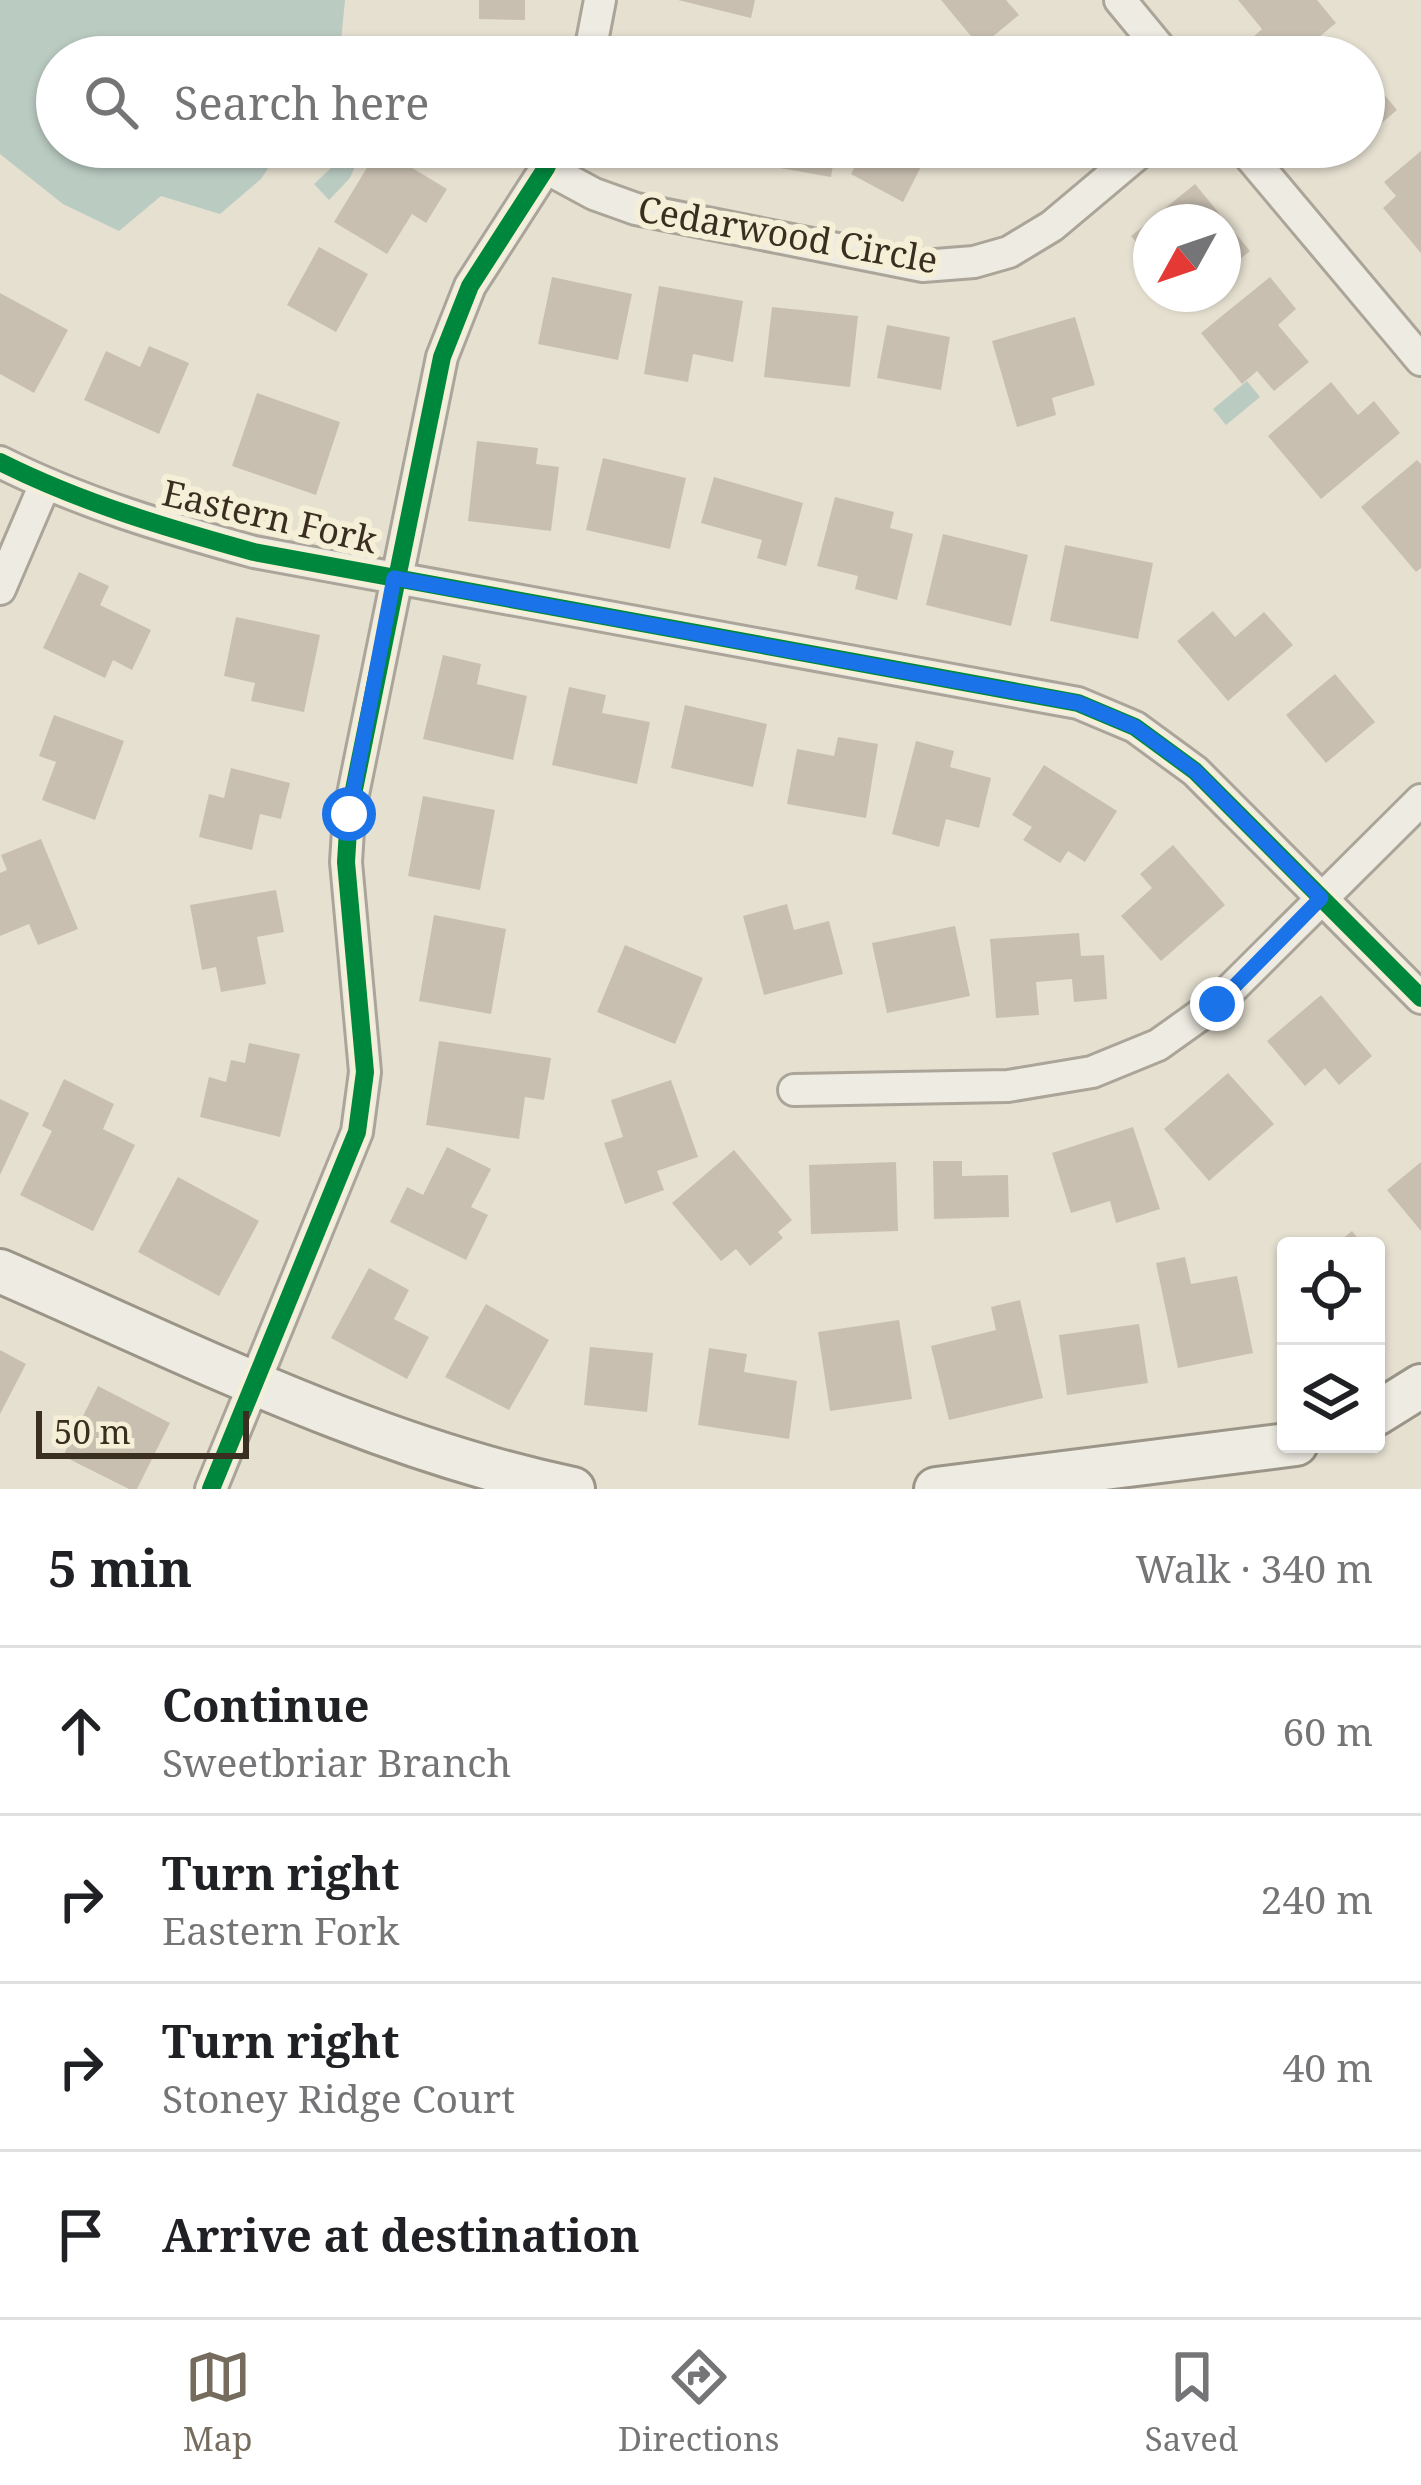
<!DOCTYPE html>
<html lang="en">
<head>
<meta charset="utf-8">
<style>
  :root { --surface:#fff; --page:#f2f2f2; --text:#202124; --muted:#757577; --line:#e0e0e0; --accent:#766c5e }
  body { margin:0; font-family:"Noto Serif",serif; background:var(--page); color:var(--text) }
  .controls { position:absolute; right:36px; bottom:36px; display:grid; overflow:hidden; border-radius:12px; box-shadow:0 3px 9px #0004 }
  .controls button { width:108px; height:108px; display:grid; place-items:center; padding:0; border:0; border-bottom:3px solid var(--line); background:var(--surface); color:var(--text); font:60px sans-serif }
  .compass { position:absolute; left:1133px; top:204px; width:108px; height:108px; border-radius:50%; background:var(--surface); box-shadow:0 3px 9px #0004; rotate:230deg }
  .scale { position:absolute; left:36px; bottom:30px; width:213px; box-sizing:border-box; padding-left:12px; border:6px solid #3a2e20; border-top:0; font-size:33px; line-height:42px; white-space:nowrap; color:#3a2e20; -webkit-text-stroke:9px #f5efd7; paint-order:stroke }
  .stop { position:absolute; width:36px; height:36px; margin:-27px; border:9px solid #1a73e8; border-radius:50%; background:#fff }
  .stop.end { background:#1a73e8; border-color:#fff; box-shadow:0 3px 12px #0008 }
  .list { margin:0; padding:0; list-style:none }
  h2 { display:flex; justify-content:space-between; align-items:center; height:156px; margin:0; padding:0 48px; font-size:51px }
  h2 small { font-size:39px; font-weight:400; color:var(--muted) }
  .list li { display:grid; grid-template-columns:78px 1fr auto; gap:36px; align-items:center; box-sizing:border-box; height:168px; padding:0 48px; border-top:3px solid var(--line) }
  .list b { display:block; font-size:45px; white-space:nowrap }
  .list p { margin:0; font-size:39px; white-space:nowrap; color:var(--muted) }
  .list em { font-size:39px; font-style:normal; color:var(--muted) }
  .icon { flex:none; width:66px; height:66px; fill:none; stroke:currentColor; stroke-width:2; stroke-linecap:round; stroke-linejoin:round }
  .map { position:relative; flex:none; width:1421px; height:1489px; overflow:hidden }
  .search { position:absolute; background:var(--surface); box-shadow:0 3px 9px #0004; left:36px; right:36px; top:36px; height:132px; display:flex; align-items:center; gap:30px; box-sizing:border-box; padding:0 42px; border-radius:66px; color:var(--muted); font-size:45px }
  .sheet { height:828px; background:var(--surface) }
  nav { display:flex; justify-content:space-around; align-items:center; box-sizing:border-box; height:168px; border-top:3px solid var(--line); background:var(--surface); font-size:33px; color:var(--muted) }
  nav a { display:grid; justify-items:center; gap:6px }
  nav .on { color:var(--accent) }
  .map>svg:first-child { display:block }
</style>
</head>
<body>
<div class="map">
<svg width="1421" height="1489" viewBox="0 0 1421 1489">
  <rect width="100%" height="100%" fill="#e5e0d0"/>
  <path fill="#bacbc2" d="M 0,0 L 345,0 L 341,41 L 333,57 L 57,57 L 57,147 L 282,147 L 261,179 L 220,214 L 161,196 L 119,231 L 63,204 L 0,154 Z
    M 341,148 L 359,157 L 350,178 L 329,200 L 314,184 L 330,169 Z
    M 1247,381 L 1260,397 L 1226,425 L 1213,409 Z"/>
  <path fill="#c9bfb1" d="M 479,0 L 525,0 L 525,20 L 479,19 Z
    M 678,0 L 755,0 L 751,18 Z
    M 941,0 L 1006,0 L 1019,15 L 980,47 Z
    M 1238,0 L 1317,0 L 1336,23 L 1295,57 L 1251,57 L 1242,47 L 1262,29 Z
    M 1044,36 L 1061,57 L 1026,57 L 1023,54 Z
    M 444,39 L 480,57 L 435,57 Z
    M 1364,70 L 1397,110 L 1364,138 Z
    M 766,147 L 836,147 L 831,177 L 763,165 Z
    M 865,147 L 931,147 L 903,202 L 851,174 Z
    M 379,148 L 447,189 L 426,223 L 412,214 L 387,254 L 334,222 Z
    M 1421,151 L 1421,253 L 1383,208 L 1396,196 L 1384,182 Z
    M 1195,184 L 1250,251 L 1223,273 L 1223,222 L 1151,222 L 1151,260 L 1131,236 Z
    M 319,247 L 368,274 L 336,332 L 287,305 Z
    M 552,277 L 632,294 L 618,360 L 538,344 Z
    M 1270,277 L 1296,309 L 1278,325 L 1309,362 L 1274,391 L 1257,371 L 1242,384 L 1201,333 Z
    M 659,286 L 743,301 L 733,362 L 693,354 L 688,382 L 644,374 Z
    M 0,293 L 68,330 L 34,393 L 0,374 Z
    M 772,307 L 858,316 L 850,387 L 764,377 Z
    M 1075,317 L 1095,385 L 1052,398 L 1056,415 L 1017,427 L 992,341 Z
    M 887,325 L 950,337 L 941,390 L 877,378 Z
    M 149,346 L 189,363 L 159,434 L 84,400 L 106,351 L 140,367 Z
    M 1331,382 L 1358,415 L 1374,401 L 1400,433 L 1321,499 L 1268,436 Z
    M 257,393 L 340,422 L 316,495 L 232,466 Z
    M 477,441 L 538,448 L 536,464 L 559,467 L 551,531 L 468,521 Z
    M 603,458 L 686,478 L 670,549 L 586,530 Z
    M 1417,460 L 1421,464 L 1421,568 L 1416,572 L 1361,507 Z
    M 714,477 L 803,503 L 786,566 L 757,558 L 762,540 L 701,523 Z
    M 835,497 L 894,512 L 890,528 L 913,534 L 897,600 L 855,589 L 858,576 L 817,566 Z
    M 943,534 L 1028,555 L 1011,626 L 926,605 Z
    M 1065,545 L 1153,563 L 1138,639 L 1050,621 Z
    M 79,572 L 109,586 L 100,605 L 151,630 L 132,670 L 113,660 L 105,678 L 43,648 Z
    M 1213,611 L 1235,637 L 1264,612 L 1293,645 L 1228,701 L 1177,641 Z
    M 236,617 L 320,635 L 304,712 L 251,701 L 255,683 L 224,676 Z
    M 443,655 L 481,664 L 477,684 L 527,696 L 513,760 L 423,739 Z
    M 1335,674 L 1375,722 L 1326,763 L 1286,715 Z
    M 569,687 L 606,695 L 602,713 L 650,722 L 637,784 L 552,765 Z
    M 685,705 L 767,724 L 753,787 L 671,768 Z
    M 54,715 L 124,741 L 95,820 L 42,800 L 56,762 L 39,756 Z
    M 838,737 L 878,744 L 866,818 L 787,804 L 797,749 L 834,756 Z
    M 916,741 L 954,751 L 950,767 L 991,778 L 979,828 L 946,819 L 939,847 L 892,834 Z
    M 1044,765 L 1117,811 L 1085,862 L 1068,851 L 1060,863 L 1023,840 L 1032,827 L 1012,815 Z
    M 231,768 L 290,783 L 281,819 L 260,814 L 252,850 L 199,837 L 209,794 L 224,798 Z
    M 423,796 L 495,810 L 480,890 L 408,876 Z
    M 41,839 L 78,929 L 38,945 L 29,924 L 0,936 L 0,873 L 7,870 L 1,855 Z
    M 1173,845 L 1225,905 L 1161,961 L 1121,916 L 1152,888 L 1140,874 Z
    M 276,890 L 284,932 L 257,937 L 266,984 L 221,992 L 216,967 L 202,970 L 190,905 Z
    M 787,904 L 794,930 L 829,921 L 843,974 L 764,995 L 743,916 Z
    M 434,915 L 506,929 L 491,1014 L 419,1001 Z
    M 955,926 L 970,996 L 887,1013 L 872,943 Z
    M 1079,933 L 1081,956 L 1104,955 L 1107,999 L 1074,1002 L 1072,979 L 1036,982 L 1039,1015 L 996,1018 L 990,939 Z
    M 625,945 L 703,978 L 675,1044 L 597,1012 Z
    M 1321,995 L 1372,1056 L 1339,1085 L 1325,1068 L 1305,1086 L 1267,1041 Z
    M 439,1041 L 551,1058 L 544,1100 L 525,1097 L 519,1139 L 426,1125 Z
    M 249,1043 L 300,1054 L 280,1137 L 200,1117 L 209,1077 L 226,1082 L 231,1060 L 245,1063 Z
    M 1228,1073 L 1274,1124 L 1209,1181 L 1164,1129 Z
    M 64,1079 L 114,1104 L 103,1129 L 135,1145 L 93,1231 L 20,1195 L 52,1131 L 42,1126 Z
    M 671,1080 L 698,1157 L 657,1171 L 664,1190 L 625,1204 L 604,1143 L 623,1137 L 611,1100 Z
    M 0,1099 L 29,1113 L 0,1175 Z
    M 1133,1127 L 1160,1209 L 1116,1223 L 1110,1201 L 1071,1213 L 1052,1153 Z
    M 447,1147 L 491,1169 L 471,1207 L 488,1215 L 466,1260 L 390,1222 L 407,1187 L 423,1195 Z
    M 734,1150 L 792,1220 L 778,1232 L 783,1238 L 750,1266 L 736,1249 L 721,1261 L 672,1203 Z
    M 933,1161 L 962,1161 L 962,1176 L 1008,1175 L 1009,1217 L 934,1219 Z
    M 896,1162 L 898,1231 L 811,1234 L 809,1165 Z
    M 1421,1162 L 1421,1231 L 1387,1190 Z
    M 178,1177 L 259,1221 L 219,1296 L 138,1252 Z
    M 1352,1231 L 1364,1246 L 1334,1246 Z
    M 1185,1257 L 1191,1284 L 1237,1276 L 1253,1353 L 1178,1368 L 1156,1263 Z
    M 369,1268 L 409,1290 L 394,1319 L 429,1337 L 407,1379 L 331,1338 Z
    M 1020,1300 L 1043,1398 L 949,1420 L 931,1346 L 996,1330 L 991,1307 Z
    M 486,1304 L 549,1340 L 509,1410 L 445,1377 Z
    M 899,1320 L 912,1399 L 830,1411 L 818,1332 Z
    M 1139,1324 L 1148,1383 L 1067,1395 L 1059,1335 Z
    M 590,1347 L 653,1353 L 647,1412 L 584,1405 Z
    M 709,1348 L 747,1354 L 744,1372 L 797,1381 L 789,1439 L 698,1425 Z
    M 0,1350 L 26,1364 L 0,1414 Z
    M 98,1386 L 170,1423 L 137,1489 L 129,1489 L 63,1456 Z"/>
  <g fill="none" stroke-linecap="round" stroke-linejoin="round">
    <g stroke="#aba599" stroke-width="36">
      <path id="street" d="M 1120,0 L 1167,57
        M 589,57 L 600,0
        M 1242,147 L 1421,360
        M 546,168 L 594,194 L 636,209 L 923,266 L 974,262 L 1009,252 L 1052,226 L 1146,147
        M 0,462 C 82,503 167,528 254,552 L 1078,703 L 1135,727 L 1195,771 L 1421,998
        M 0,589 L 45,484
        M 794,1090 L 1008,1086 L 1092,1072 L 1158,1045 L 1217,1003 L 1421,800
        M 211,1489 L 357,1132 L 365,1072 L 346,862 L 349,814 L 442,357 L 470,286 L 546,168 L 555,147"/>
    </g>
    <g stroke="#9b9588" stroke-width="48">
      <path id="secondary" d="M 0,1271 C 187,1352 372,1447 573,1489
        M 1376,1414 L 1421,1386
        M 936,1489 L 1296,1444"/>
    </g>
    <use href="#street" stroke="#eeebe2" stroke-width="30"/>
    <use href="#secondary" stroke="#eeebe2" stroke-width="42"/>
    <g stroke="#f5efd7" stroke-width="26">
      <path id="cycleway" d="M 0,462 C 82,503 167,528 254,552 L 1078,703 L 1135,727 L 1195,771 L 1421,998
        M 211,1489 L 357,1132 L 365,1072 L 346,862 L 349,814 L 442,357 L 470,286 L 546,168 L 555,147"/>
    </g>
    <use href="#cycleway" stroke="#00873e" stroke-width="18"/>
  </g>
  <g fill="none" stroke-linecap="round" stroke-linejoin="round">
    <path stroke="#1a73e8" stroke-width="15" d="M 349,814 L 394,578 L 1078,703 L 1135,727 L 1195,771 L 1321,898 L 1217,1004"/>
  </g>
  <g text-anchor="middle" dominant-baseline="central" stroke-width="12" stroke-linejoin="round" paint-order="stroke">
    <g font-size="36" fill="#3a2e20" stroke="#f5efd7">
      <text transform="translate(788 234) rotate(10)">Cedarwood Circle</text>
      <text transform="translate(270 516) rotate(13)">Eastern Fork</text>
    </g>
  </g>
</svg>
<div class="controls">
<button><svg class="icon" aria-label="locate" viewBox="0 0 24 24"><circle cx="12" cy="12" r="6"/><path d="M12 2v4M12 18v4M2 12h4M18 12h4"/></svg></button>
<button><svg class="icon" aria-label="layers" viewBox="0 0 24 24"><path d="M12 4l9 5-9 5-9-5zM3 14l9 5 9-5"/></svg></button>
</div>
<svg class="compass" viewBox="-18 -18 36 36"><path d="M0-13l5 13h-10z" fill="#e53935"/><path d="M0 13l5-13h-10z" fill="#757577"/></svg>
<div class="scale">50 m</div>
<div class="stop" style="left:349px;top:814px"></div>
<div class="stop end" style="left:1217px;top:1004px"></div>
<div class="search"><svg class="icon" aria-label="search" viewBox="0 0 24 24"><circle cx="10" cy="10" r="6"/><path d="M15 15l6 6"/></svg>Search here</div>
</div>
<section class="sheet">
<h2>5 min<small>Walk · 340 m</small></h2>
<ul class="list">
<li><svg class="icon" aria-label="ahead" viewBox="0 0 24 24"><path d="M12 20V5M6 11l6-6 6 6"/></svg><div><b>Continue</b><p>Sweetbriar Branch</p></div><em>60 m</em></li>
<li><svg class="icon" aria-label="right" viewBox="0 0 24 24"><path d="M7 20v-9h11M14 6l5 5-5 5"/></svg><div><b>Turn right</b><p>Eastern Fork</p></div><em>240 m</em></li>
<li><svg class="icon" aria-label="right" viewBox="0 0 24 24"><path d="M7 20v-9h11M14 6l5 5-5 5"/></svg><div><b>Turn right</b><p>Stoney Ridge Court</p></div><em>40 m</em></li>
<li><svg class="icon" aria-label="arrive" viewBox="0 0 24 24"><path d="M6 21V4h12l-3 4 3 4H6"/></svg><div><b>Arrive at destination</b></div></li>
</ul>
</section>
<nav>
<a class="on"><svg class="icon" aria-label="map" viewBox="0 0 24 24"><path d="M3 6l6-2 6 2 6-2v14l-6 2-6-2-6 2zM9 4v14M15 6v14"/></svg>Map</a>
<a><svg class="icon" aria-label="directions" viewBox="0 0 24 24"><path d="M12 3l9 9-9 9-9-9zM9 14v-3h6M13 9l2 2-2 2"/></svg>Directions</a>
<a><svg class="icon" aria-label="saved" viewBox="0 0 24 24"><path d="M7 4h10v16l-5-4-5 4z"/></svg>Saved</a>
</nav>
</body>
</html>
